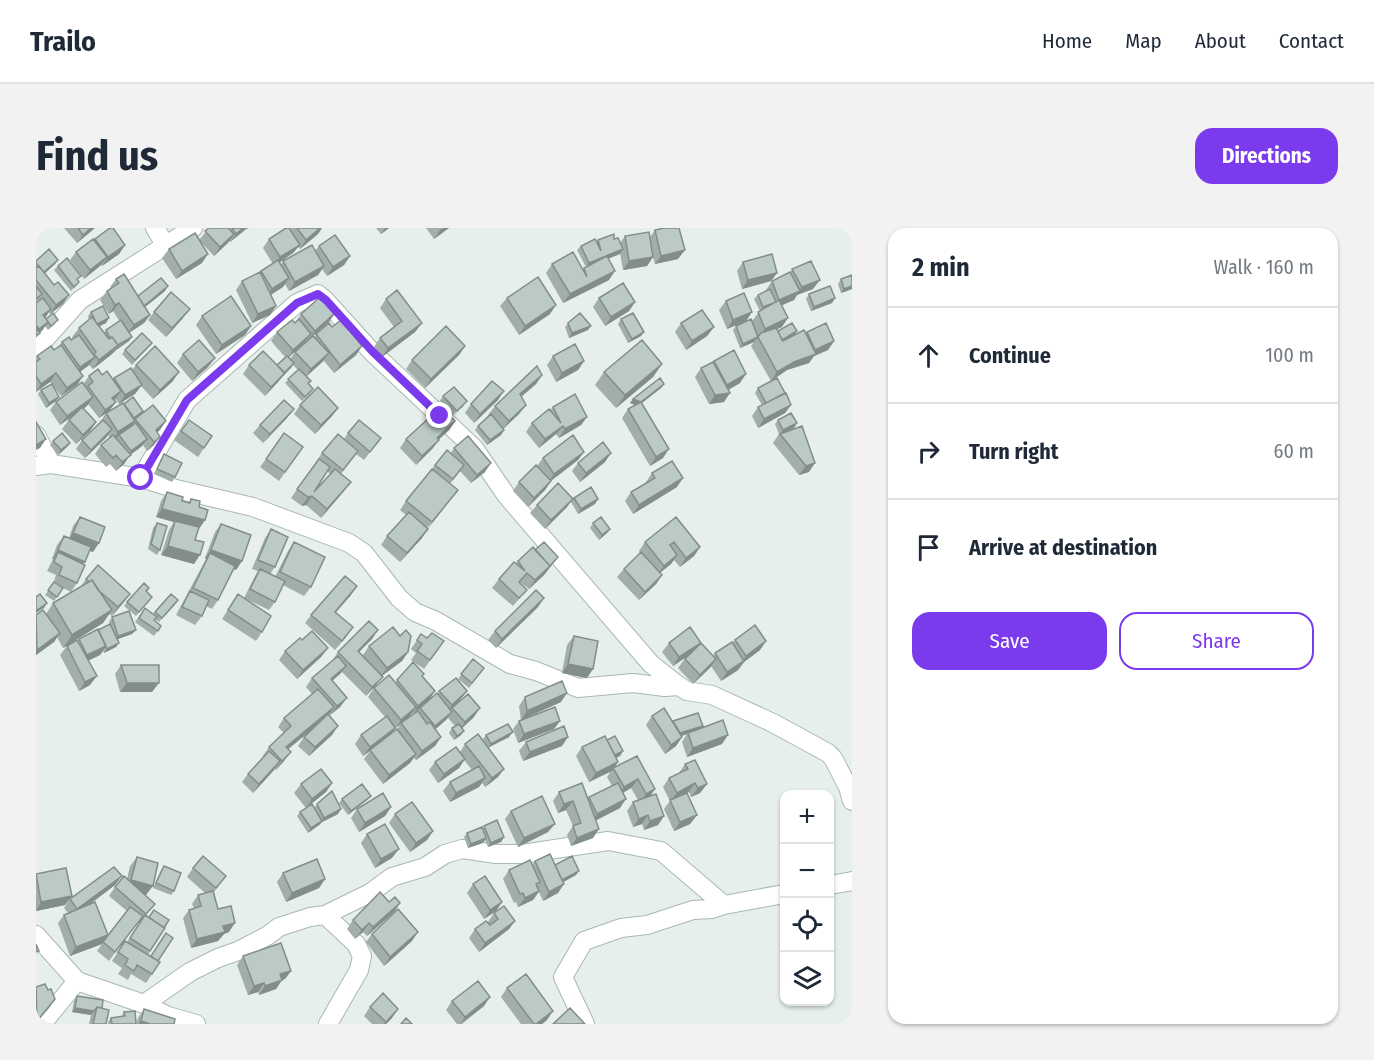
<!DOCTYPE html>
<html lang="en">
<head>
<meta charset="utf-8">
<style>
  :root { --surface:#fff; --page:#f2f2f3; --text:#1f2937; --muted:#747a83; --line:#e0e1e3; --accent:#7c3aed }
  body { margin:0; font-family:"Fira Sans Condensed",sans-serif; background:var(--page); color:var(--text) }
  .controls { position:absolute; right:18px; bottom:18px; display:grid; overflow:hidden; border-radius:12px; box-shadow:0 2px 4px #0004 }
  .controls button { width:54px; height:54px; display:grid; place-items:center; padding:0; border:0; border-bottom:2px solid var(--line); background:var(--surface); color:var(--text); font:30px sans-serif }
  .stop { position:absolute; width:18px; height:18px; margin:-14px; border:4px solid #7c3aed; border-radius:50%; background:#fff }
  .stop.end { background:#7c3aed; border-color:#fff; box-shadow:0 2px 6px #0008 }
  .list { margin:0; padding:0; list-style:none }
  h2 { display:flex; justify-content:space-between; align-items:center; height:78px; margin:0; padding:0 24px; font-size:26px }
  h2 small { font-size:20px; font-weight:400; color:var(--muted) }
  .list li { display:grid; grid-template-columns:39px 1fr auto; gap:18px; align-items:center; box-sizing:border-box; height:96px; padding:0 24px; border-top:2px solid var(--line) }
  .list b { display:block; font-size:22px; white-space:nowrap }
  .list em { font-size:20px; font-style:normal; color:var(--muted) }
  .actions { display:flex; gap:12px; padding:18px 24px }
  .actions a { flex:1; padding:14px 0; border:2px solid var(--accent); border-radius:18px; text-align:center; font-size:21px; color:var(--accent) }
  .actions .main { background:var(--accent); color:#fff }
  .icon { flex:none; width:33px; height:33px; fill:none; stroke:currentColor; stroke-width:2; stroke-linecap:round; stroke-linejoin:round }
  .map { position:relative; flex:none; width:816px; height:796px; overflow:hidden; border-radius:18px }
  header { display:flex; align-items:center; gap:36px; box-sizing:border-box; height:84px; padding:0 30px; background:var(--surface); border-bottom:2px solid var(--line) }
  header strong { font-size:28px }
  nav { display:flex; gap:33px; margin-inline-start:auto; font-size:21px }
  .intro { display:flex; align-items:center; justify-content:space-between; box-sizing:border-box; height:144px; padding:0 36px }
  h1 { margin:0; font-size:42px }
  .button { padding:15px 27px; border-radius:18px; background:var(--accent); color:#fff; font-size:21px; font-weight:700 }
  main { display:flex; gap:36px; padding:0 36px }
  aside { flex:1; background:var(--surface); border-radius:18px; box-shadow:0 2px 4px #0004 }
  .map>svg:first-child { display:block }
</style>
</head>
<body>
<header>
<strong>Trailo</strong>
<nav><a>Home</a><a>Map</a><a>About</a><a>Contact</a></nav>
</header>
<div class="intro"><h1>Find us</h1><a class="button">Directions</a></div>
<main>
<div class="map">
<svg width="816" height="796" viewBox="0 0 816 796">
  <rect width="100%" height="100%" fill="#e6efeb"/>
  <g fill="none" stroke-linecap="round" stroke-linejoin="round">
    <g stroke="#a8b8b2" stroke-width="20">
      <path id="minor" d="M 119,0 L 130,18
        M 0,121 L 44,72 L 157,0
        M 0,207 L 15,236
        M 0,238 L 15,236 L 105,250 L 140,261 L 217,279 L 313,315 L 328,325 L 363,370 L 379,384 L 400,393 L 474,436 L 500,443 L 542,460 L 597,455 L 629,459 L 643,458 L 651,463 L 676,467 L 737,495 L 792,525 L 797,530 L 812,559 L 816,573
        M 105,250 L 151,172 L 261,75 L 282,66 L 289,72 L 336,124 L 438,220 L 470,267 L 615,436 L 643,458
        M 794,657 L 816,653
        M 289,687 L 320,716 L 326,728 L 323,742 L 292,796
        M 0,707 L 41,753 L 108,776 L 132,788 L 160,796
        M 108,776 L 154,744 L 182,730 L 202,723 L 231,708 L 243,699 L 274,689 L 289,687 L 334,665 L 356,649 L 389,639 L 409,626 L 426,621 L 460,626 L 486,626 L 572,613 L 625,623 L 688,677
        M 6,796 L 41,753
        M 549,796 L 527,749 L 548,713 L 585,700 L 611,697 L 657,682 L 676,681 L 688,677 L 748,666"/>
    </g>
    <use href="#minor" stroke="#fff" stroke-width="18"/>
  </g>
  <path fill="#a1aea9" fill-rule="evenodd" d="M 28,0 L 59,0 L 41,15 Z
    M 173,0 L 213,0 L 210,2 L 209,1 L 194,14 L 193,13 L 178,28 L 163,12 Z
    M 254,0 L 286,0 L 282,6 L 264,21 L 262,19 L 257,25 L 243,35 L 245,37 L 247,33 L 279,23 L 283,18 L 314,28 L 308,37 L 291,48 L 286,41 L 282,47 L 253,63 L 249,56 L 247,59 L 235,67 L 240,78 L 234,87 L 216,95 L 200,62 L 206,53 L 224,44 L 237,36 L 227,20 L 233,11 Z
    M 340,0 L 353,0 L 345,6 Z
    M 390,0 L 413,0 L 398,11 Z
    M 619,2 L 642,31 L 619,36 L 617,29 L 611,38 L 587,42 L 584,25 L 573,30 L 573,52 L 527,75 L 510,45 L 516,36 L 547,41 L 550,39 L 541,22 L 545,18 L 560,14 L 562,12 L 578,11 L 584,15 L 589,8 L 614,9 Z
    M 59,11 L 89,17 L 83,26 L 66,38 L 65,37 L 48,51 L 34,32 L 40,24 Z
    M 133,21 L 166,35 L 140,51 L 126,30 Z
    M 22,32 L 19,36 L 9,45 L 27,76 L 14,86 L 13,84 L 9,90 L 19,96 L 12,102 L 9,98 L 0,110 L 0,75 L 3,73 L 2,72 L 0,75 L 0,33 Z
    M 707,34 L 741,45 L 735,53 L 706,61 L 701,43 Z
    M 22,38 L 43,54 L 35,63 L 18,42 Z
    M 756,41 L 777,61 L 761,67 L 758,72 L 746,77 L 746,99 L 741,101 L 742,103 L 758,107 L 769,106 L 771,104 L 798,113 L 792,122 L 778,128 L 773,135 L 751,142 L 735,153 L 755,177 L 749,185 L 722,200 L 716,188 L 722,179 L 726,177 L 719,165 L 722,160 L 735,153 L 715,118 L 718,114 L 704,120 L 697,102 L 700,98 L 716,93 L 724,83 L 718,71 L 722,67 L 730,63 L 730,62 L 736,53 L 754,45 Z
    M 816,47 L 816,61 L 805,65 L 802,56 L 805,51 Z
    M 80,51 L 102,68 L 129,63 L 109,79 L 114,87 L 108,95 L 93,105 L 96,109 L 93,113 L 80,122 L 76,126 L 57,141 L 53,137 L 44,144 L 47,148 L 41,157 L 25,168 L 14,154 L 0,164 L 0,130 L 1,128 L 18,122 L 22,119 L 26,114 L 35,112 L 37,110 L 36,109 L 43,100 L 53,92 L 52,88 L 55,84 L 70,95 L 63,98 L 68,105 L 70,102 L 84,94 L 77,83 L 73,86 L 64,72 L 71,63 L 75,60 L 74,59 Z
    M 773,66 L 799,70 L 796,75 L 775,83 L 770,71 Z
    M 471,70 L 514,86 L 483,107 L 464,78 Z
    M 563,70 L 599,74 L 593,83 L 569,98 L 557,79 Z
    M 350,71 L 386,95 L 379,104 L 346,129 L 338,119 L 344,110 L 358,99 L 344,80 Z
    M 690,73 L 716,84 L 710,93 L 691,101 L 683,82 Z
    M 118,84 L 147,90 L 130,109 L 112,92 Z
    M 299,85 L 293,94 L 277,108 L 278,109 L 280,106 L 296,99 L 326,118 L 320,127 L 298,145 L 288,133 L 270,148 L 275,153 L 273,156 L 274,165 L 266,173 L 249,155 L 262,142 L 257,137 L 229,168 L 207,146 L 213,137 L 241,137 L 249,129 L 235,113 L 241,104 L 259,95 L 265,86 ZM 268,115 L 259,124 L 254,131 L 253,129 Z
    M 166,88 L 215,98 L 209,107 L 180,126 L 160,97 Z
    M 585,91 L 608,104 L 605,108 L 592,115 L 582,96 Z
    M 532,95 L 552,102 L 533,110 L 529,99 Z
    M 645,95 L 678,99 L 671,108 L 650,122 L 639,104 Z
    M 429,118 L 423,127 L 389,160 L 370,141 L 376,132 Z
    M 113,119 L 96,137 L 86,126 L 89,122 Z
    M 147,126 L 179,130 L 172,139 L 156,153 L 141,135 Z
    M 517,128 L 548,133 L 542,142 L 520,154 L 511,137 Z
    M 678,133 L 704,155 L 692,162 L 688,174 L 673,176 L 659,149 L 665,140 Z
    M 626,136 L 617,149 L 580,180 L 559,157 L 568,144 Z
    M 100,137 L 137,153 L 117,171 L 105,158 L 99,166 L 83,176 L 80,171 L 78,172 L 80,174 L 73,183 L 63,190 L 52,176 L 48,181 L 60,194 L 54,203 L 40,216 L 26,201 L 35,189 L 24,197 L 14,182 L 20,174 L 47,156 L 53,148 L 66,147 L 77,152 L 78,150 L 96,142 Z
    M 506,147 L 500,156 L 485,169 L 490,177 L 483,186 L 467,201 L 468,202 L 465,207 L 451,217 L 439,202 L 442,198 L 453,187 L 452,187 L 459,178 Z
    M 628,156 L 625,160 L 606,175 L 627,230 L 614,238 L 586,190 L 592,181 L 599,177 L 594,175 Z
    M 5,162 L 23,169 L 20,173 L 10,180 L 2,166 Z
    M 407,168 L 428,178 L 417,187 L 404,173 Z
    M 462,172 L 438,195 L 429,185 L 435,176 Z
    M 88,176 L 107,183 L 105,186 L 130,193 L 121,205 L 118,217 L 111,223 L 107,217 L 94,227 L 88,236 L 80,243 L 74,236 L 70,239 L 59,226 L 65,217 L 74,210 L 72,207 L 49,230 L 40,221 L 46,212 L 64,194 L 70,185 Z
    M 264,177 L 302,180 L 296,188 L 279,206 L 258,186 Z
    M 517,179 L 551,189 L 545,197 L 523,210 L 520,206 L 503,220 L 490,204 L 496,195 L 514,182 Z
    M 251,190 L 227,215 L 217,205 L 224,197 Z
    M 153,192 L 176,208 L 162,229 L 138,212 Z
    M 742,192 L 761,195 L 758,200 L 750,204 L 773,244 L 763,247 L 737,215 L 743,206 L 739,196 Z
    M 419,193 L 413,202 L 403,211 L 397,220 L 380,237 L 364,220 L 370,211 Z
    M 312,205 L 338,219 L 328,232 L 320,226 L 305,246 L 308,263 L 285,290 L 270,277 L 266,278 L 255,270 L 286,225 L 308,211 ZM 291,243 L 294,246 L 278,264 Z
    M 17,213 L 31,219 L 22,227 L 14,217 Z
    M 267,219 L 243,253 L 224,239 L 230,231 Z
    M 418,220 L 449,244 L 435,255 L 424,243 L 414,256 L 415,271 L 391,300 L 386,310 L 364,334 L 345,317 L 351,308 L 370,287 L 364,282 L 370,273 L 399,237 L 415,225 Z
    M 548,224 L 542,232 L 515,253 L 509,262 L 492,279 L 477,263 L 483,254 L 501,238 L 507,230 Z
    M 128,226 L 139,249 L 136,254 L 118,246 L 125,231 Z
    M 569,234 L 544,254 L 536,243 L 542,235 Z
    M 616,245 L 641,259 L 597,286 L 589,273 L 595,264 L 611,255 L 610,254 Z
    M 131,264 L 146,273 L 153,275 L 155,271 L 163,279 L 169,292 L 162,301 L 159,312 L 158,336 L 125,327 L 133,302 L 138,294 L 120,289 L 125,273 Z
    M 538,270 L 562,271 L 559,276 L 542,286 L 535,274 Z
    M 501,277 L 531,279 L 509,301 L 494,285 Z
    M 44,289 L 57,324 L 53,323 L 47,336 L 41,355 L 35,364 L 27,360 L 18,373 L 9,367 L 17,356 L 20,347 L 11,343 L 17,331 L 16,331 L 21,317 L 28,308 L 33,310 L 37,298 Z
    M 640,289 L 664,319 L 658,328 L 644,339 L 638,332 L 635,336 L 624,345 L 626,347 L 620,356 L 603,372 L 581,349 L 588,341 L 604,325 L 603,323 L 609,314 Z
    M 121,295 L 124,322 L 121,327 L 112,321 L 117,300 Z
    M 557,295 L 574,301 L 571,305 L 563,312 L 554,300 Z
    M 185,296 L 206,333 L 200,342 L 198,341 L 182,372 L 176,381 L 170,378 L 166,388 L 159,397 L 140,387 L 170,331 L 169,330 L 179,304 Z
    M 235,301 L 239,339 L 234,346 L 239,349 L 252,323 L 258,314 L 275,359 L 268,368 L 247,357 L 239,374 L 233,382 L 210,371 L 226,404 L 220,413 L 186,391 L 202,366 L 208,370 L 218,350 L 222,343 L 216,341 L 229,310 Z
    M 499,322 L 522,329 L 508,347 L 493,361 L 484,354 L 483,355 L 484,370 L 477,378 L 456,360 L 463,351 L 482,333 Z
    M 50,351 L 88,374 L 76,388 L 73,386 L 67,395 L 31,417 L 42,413 L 43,411 L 74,397 L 73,394 L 76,389 L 96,406 L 82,411 L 80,419 L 68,425 L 67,423 L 64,427 L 52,433 L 54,457 L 43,463 L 24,427 L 31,418 L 27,420 L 21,409 L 18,414 L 0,427 L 0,387 L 10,386 L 17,375 L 45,358 Z
    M 113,360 L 111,364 L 113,373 L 100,388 L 88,378 L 91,374 Z
    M 135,366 L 139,377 L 123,394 L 119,391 L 118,392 L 125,398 L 118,408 L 99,394 L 109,380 L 117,386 Z
    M 315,367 L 300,384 L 311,408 L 299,422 L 269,395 L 275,387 Z
    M 502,379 L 460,420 L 452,412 L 459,403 Z
    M 342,402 L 336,411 L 323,424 L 327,427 L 333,418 L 372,424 L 366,433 L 346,448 L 340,457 L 330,468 L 306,444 L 296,453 L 304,479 L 294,487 L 293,486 L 292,487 L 296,507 L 273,528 L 262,518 L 268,509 L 278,499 L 252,521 L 248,533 L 240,542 L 239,541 L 217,565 L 206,554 L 212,546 L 227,529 L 227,528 L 233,519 L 248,505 L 242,499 L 248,490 L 276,466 L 270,459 L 276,450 L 296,433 L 302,424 Z
    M 385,406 L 391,410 L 408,413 L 388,441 L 375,432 L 380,425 L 375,421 Z
    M 538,408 L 551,450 L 526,445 L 531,417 Z
    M 266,412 L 292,420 L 285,429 L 261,451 L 243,432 L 249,423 Z
    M 699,412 L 730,413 L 724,422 L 708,434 L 702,442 L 685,453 L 675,438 L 657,456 L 642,440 L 650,429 L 637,438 L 626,424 L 633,415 L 665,415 L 677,428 L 679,425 L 696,415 Z
    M 437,431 L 448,440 L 433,460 L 422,451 Z
    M 377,434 L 386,448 L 399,463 L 393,472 L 402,466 L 403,463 L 431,463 L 424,472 L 438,489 L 426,500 L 425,507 L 418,512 L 413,505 L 416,500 L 419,498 L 412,490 L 399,501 L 405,509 L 399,518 L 380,532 L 378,530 L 374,535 L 347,556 L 328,531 L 334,523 L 327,528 L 319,516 L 325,507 L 349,489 L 332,469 L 338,460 L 359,455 ZM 383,480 L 380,484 L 365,495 L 361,502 L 356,506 L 359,500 Z
    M 85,437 L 116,464 L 84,464 L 79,446 Z
    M 489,469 L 525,474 L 485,492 L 483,478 Z
    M 616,488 L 637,494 L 637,493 L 665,501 L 686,516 L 651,529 L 646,514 L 651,506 L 646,508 L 640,518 L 629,526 L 610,497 Z
    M 483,493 L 524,493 L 518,501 L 482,515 L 477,501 Z
    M 450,507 L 473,509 L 452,520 L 462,549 L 449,559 L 446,555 L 443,559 L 414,574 L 407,563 L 414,554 L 436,542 L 428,532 L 423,540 L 402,555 L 393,542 L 399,534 L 424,524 L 429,516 L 449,515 L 447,511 Z
    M 571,512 L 587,523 L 584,528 L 580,530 L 582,534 L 578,540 L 601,528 L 615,568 L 628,588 L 622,597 L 608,602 L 606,596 L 597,599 L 591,583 L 597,574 L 602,572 L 595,560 L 587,565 L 584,580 L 560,592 L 557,610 L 535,618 L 531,607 L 537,598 L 530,582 L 522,585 L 517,573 L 523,564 L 552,571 L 553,569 L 576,558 L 571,549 L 575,543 L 553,554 L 540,528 L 546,519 Z
    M 490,514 L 526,518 L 487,533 L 483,523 Z
    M 649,536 L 671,556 L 664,565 L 655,569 L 653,564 L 651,565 L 661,587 L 654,596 L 638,603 L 628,581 L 634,573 L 627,559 L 633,550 L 643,545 Z
    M 296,555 L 290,564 L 270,580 L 258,565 L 265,556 Z
    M 335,568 L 331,572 L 312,587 L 303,575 L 306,571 Z
    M 281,576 L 302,586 L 286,594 L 283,597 L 272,605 L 261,588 L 264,584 L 278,580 Z
    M 355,579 L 349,588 L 323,604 L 315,590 L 321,581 Z
    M 475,583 L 512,604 L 482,619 L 469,591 Z
    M 359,586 L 397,603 L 391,612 L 374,624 L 353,595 Z
    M 448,598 L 468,609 L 465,614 L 452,619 L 449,612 L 447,615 L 432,620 L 428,609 L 431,605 L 447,600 Z
    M 331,606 L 356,630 L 339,640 L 325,615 Z
    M 101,629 L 110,667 L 108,666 L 113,684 L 110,687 L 129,700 L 112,727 L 122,733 L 116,746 L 110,755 L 95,746 L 92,752 L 82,746 L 86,740 L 76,733 L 89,713 L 91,714 L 103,695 L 102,694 L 73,733 L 61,723 L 66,716 L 34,728 L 22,695 L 28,687 L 32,685 L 28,680 L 34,671 L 79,657 L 53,677 L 72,707 L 91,683 L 73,668 L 79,659 L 91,651 L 94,638 Z
    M 499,633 L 519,637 L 540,647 L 527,654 L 522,665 L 507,673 L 503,664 L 497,672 L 482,679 L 480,674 L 478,675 L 467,651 L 473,642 L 496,637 Z
    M 128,638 L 138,663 L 135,667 L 117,660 L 125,642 Z
    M 157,640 L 190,648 L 178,664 L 182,681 L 193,704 L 188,706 L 182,713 L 155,720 L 147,690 L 153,682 L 158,680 L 156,676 L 162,667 L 169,665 L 151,649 Z
    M 247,645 L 289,651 L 283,660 L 250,674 L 241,654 Z
    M 0,646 L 36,668 L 29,677 L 0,683 Z
    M 437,656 L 466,674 L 460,683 L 448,691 L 431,665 Z
    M 353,674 L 364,675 L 358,684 L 331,708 L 327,704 L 319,711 L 311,701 L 317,692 Z
    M 458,685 L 479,693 L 473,701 L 443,724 L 433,710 L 439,701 L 452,694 Z
    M 336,706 L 376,713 L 348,738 L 330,714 Z
    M 207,728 L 255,743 L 249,751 L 246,752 L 240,761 L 223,767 L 222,764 L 212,767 L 201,737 Z
    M 471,760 L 511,792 L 506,796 L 485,796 L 465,769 Z
    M 41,768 L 66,780 L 70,796 L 53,796 L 55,787 L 36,784 L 38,773 Z
    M 416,773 L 448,778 L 426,796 L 421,796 L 410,782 Z
    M 334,779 L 356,790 L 350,796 L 336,796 L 328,788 Z
    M 108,781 L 138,796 L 72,796 L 72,794 L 75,790 L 85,789 L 88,784 L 100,796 L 102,790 Z"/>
  <path fill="#838d89" d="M 55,0 L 59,0 L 41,15 L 47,7 Z
    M 207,0 L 210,0 L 208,3 L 194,14 L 200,6 Z
    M 284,0 L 286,0 L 282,6 L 264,21 L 270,12 Z
    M 349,0 L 353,0 L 345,6 Z
    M 408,0 L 413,0 L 398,11 L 404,2 Z
    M 198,6 L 192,15 L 178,28 L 184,19 Z
    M 89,17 L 83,26 L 66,38 L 72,29 Z
    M 264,17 L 257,25 L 238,38 L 244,29 Z
    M 587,21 L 584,26 L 550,40 L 553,35 Z
    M 649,22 L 642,31 L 619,36 L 625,28 Z
    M 172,26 L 166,35 L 140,51 L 146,43 Z
    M 314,28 L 308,37 L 291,48 L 297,39 Z
    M 71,29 L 64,38 L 48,51 L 54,42 Z
    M 617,29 L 611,38 L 587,42 L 593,33 Z
    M 22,32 L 19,36 L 5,49 L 8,44 Z
    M 288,38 L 282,47 L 253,63 L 259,54 Z
    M 579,43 L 573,52 L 527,75 L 534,66 Z
    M 741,45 L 735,53 L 706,61 L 712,52 Z
    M 253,50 L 247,59 L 229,70 L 236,61 Z
    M 784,52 L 777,61 L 761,67 L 758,72 L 737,81 L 743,72 L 762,64 L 766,59 Z
    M 132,58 L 129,63 L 104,83 L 107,78 Z
    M 816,58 L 816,61 L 805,65 L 808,61 Z
    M 33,67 L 27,76 L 14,86 L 20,77 Z
    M 799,70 L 796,75 L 775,83 L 778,79 Z
    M 599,74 L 593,83 L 569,98 L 575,89 Z
    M 83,75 L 77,83 L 73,86 L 79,77 Z
    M 520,77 L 514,86 L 483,107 L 489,98 Z
    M 240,78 L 234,87 L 216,95 L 222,86 Z
    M 15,81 L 9,90 L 7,87 Z
    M 154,81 L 147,90 L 130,109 L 136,100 Z
    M 716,84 L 710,93 L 691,101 L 697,92 Z
    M 299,85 L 293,94 L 273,111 L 279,103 Z
    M 114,87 L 108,95 L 91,106 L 98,97 Z
    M 73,90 L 70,95 L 58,101 L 61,96 Z
    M 752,90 L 746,99 L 723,109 L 729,101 Z
    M 12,94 L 6,103 L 0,107 L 0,105 L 3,101 Z
    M 386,95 L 379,104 L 346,129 L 352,120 Z
    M 215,98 L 209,107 L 180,126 L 186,117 Z
    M 555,98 L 552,102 L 533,110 L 536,105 Z
    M 678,99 L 671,108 L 650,122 L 656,113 Z
    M 761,103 L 758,108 L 742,117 L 745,112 Z
    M 608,104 L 605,108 L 592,115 L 596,111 Z
    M 275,106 L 269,114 L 251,131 L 257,122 Z
    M 96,109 L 93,113 L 80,122 L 76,126 L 57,141 L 63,132 Z
    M 721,110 L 718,114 L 704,120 L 707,116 Z
    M 798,113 L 792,122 L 778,128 L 773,135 L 751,142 L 735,153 L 741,144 L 758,134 L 775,127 L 779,122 Z
    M 326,118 L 320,127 L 298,145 L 304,137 Z
    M 429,118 L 423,127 L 389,160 L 395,151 Z
    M 293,125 L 286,134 L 269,150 L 275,141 Z
    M 59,129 L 52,138 L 38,148 L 44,139 Z
    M 179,130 L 172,139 L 156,153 L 162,144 Z
    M 548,133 L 542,142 L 520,154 L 526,145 Z
    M 258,135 L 255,140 L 247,148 L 242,154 L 229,168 L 235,159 Z
    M 626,136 L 617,149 L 580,180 L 589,167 Z
    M 143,144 L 137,153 L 117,171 L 124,162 Z
    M 20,145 L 14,154 L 0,164 L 5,156 Z
    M 710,146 L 704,155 L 685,166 L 691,157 Z
    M 506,147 L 500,156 L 478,175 L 484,166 Z
    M 47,148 L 41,157 L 25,168 L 31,160 Z
    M 628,156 L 625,160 L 602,178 L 594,175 L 597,171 Z
    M 106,157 L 99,166 L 83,176 L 89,167 Z
    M 85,163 L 79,172 L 70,178 L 76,170 Z
    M 468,163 L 462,172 L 438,195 L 444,186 Z
    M 694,165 L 688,174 L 673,176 L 679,167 Z
    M 23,169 L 20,173 L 10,180 L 13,175 Z
    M 57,169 L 51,178 L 24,197 L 31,188 Z
    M 80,174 L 73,183 L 63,190 L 69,182 Z
    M 490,177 L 483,186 L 466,202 L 473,193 Z
    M 755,177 L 749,185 L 722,200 L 728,191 Z
    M 302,180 L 296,188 L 279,206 L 285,197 Z
    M 258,181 L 251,190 L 227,215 L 234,206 Z
    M 551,189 L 545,197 L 523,210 L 529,201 Z
    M 99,193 L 93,202 L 83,207 L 82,209 L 76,213 L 82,204 Z
    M 130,193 L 124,202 L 113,211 L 120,202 Z
    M 419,193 L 413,202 L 395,219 L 401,210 Z
    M 60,194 L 54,203 L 40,216 L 47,207 Z
    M 761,195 L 758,200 L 744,207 L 747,202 Z
    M 527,198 L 520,206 L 503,220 L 509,211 Z
    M 76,201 L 70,210 L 49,230 L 55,222 Z
    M 468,202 L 465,207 L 451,217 L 454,212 Z
    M 124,209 L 118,217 L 111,223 L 118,214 Z
    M 10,211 L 4,220 L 0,222 L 0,217 Z
    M 111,211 L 105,219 L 94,227 L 88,236 L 80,243 L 95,223 Z
    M 403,212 L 397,220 L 380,237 L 386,228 Z
    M 34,215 L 31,219 L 22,227 L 25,222 Z
    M 633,221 L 627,230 L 614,238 L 620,229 Z
    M 548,224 L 542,232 L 512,255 L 518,246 Z
    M 575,225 L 569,234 L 544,254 L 550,245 Z
    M 455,235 L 449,244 L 435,255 L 441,247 Z
    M 779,235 L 773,244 L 763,247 L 770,238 Z
    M 647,250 L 641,259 L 597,286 L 603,277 Z
    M 515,253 L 509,262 L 492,279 L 498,270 Z
    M 315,254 L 308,263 L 285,290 L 291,281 Z
    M 422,262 L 415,271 L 390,303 L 396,294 Z
    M 276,268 L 270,277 L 266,278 L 272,269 Z
    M 537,271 L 531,279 L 509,301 L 515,292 Z
    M 562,271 L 559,276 L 542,286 L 545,281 Z
    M 126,281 L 169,292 L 163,301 L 120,289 Z
    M 392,301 L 386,310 L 364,334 L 371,325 Z
    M 574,301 L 571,305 L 563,312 L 566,307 Z
    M 37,305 L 63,315 L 57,324 L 31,314 Z
    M 132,318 L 164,327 L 158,336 L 125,327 Z
    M 664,319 L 658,328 L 644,339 L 650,330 Z
    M 22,322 L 49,334 L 43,342 L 22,324 L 17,331 L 16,331 Z
    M 175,322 L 206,333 L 200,342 L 171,331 L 174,325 L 170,331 L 169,330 Z
    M 641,327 L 635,336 L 621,347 L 628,338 Z
    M 522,329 L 508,347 L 493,361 L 499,352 Z
    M 626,347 L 620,356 L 603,372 L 609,364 Z
    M 321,358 L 315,367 L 293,392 L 299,384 Z
    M 94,366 L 88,374 L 76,388 L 82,379 Z
    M 508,370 L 502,379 L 460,420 L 466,411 Z
    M 11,375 L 8,380 L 0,385 L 0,383 Z
    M 76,382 L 67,395 L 27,420 L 36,407 Z
    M 100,402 L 96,406 L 79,412 L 82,408 Z
    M 342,402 L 336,411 L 315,432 L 322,423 Z
    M 24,405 L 18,414 L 0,427 L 0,423 Z
    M 730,413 L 724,422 L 708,434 L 702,442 L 685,453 L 691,444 L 705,436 L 710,428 Z
    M 83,415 L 80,419 L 68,425 L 71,421 Z
    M 665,415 L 658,424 L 637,438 L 643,429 Z
    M 70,418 L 64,427 L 45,436 L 51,427 Z
    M 292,420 L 285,429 L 261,451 L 267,442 Z
    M 372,424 L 366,433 L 344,449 L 351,440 Z
    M 680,431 L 674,440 L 657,456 L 664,447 Z
    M 532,436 L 557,441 L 551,450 L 526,445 Z
    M 310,438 L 304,446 L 288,460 L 295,451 Z
    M 61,448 L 54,457 L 43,463 L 49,454 Z
    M 347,449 L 340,457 L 330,468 L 336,459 Z
    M 91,455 L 123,455 L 116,464 L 84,464 Z
    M 399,463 L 393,472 L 376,487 L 382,478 Z
    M 431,463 L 424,472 L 409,486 L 416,477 Z
    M 531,465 L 525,474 L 485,492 L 491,483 Z
    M 311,470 L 304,479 L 294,487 L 301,478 Z
    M 298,479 L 292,488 L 244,528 L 250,519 Z
    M 380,479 L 374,488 L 359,501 L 353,509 L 327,528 L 334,519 L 359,501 L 365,492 Z
    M 444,480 L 438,489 L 423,503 L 429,494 Z
    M 416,484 L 410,492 L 393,507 L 399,498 Z
    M 524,493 L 518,501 L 482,515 L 488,506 Z
    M 302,498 L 296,507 L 273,528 L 279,519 Z
    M 667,498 L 663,502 L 639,510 L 642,506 Z
    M 428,503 L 425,507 L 418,512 L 421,508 Z
    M 477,504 L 473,509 L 451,520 L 455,516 Z
    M 692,507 L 686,516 L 651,529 L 657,520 Z
    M 405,509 L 399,518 L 380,532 L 386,523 Z
    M 532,509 L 526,518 L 487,533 L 494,524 Z
    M 646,509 L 640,518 L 629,526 L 635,517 Z
    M 587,523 L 584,528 L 573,533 L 576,529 Z
    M 255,524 L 248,533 L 240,542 L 246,533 Z
    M 380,526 L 374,535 L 347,556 L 353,547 Z
    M 429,531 L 423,540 L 402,555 L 408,546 Z
    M 244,533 L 238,542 L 217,565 L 223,556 Z
    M 582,534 L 576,543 L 553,554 L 560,545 Z
    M 468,541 L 462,549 L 449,559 L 456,550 Z
    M 449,550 L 443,559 L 414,574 L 420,565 Z
    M 602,551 L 595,560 L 581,568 L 588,559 Z
    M 296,555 L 290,564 L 270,580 L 276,571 Z
    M 659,555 L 653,564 L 634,573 L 641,565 Z
    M 671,556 L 664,565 L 655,569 L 662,560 Z
    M 619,561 L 613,570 L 604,575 L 610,566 Z
    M 335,568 L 331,572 L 312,587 L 315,583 Z
    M 590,571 L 584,580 L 555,595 L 561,586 Z
    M 537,573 L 530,582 L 522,585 L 528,576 Z
    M 355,579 L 349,588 L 323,604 L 329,595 Z
    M 305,581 L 302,586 L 286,594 L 283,597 L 272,605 L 275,600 L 285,594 L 288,590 Z
    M 612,587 L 606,596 L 597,599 L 603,591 Z
    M 661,587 L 654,596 L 638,603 L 644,594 Z
    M 628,588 L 622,597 L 608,602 L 614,593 Z
    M 519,596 L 512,604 L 482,619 L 488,610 Z
    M 563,601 L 557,610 L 535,618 L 541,610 Z
    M 397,603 L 391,612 L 374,624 L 380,615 Z
    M 468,609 L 465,614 L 452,619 L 455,615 Z
    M 450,610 L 447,615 L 432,620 L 435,616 Z
    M 363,621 L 356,630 L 339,640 L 345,631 Z
    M 543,643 L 540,647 L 522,657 L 525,652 Z
    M 86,648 L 79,657 L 35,690 L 41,681 Z
    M 289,651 L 283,660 L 250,674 L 256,665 Z
    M 95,652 L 117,658 L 110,667 L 89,661 Z
    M 528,656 L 522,665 L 507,673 L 513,664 Z
    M 503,663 L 497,672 L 482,679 L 489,670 Z
    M 36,668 L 29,677 L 0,683 L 5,674 Z
    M 466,674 L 460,683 L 448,691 L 454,682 Z
    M 364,675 L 358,684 L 331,708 L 337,699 Z
    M 479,693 L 473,701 L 443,724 L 449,715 Z
    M 199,695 L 193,704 L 188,706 L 182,713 L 155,720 L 161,711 L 187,698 Z
    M 333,695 L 327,704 L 319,711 L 326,702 Z
    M 382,704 L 376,713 L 348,738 L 354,729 Z
    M 72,707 L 66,716 L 34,728 L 40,719 Z
    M 255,743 L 249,751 L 246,752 L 240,761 L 223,767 L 229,758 L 244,746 Z
    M 228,755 L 222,764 L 212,767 L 218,758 Z
    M 454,769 L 448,778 L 424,796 L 429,789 Z
    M 19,771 L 13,780 L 0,795 L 0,794 Z
    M 39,780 L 58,783 L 55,787 L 36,784 Z
    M 362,781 L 356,790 L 350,796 L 348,796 Z
    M 517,783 L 511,792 L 506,796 L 500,796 Z
    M 105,793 L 114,796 L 102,796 Z"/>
  <path fill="#bbcac4" stroke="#838d89" stroke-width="1.5" d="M 42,0 L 55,0 L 47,7 Z
    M 74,0 L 77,0 L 89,17 L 72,29 L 59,11 Z
    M 173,0 L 192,0 L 198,6 L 184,19 L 169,3 Z
    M 196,0 L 207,0 L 200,6 Z
    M 250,0 L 253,0 L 264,17 L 244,29 L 233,11 Z
    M 261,0 L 284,0 L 270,12 Z
    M 628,0 L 643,0 L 649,22 L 625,28 L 619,2 Z
    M 613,4 L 617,29 L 593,33 L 589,8 Z
    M 159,5 L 172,26 L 146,43 L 133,21 Z
    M 578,6 L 578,11 L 582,10 L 587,21 L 553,35 L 545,18 L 559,11 L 565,23 L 562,12 Z
    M 299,7 L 314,28 L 297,39 L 283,18 Z
    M 57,11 L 71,29 L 54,42 L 40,24 Z
    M 276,17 L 288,38 L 259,54 L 247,33 Z
    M 13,21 L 22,32 L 8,44 L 0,35 L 0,33 Z
    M 537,24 L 551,49 L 548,40 L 571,28 L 579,43 L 534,66 L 516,36 Z
    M 736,26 L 741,45 L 712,52 L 707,34 Z
    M 31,30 L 45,48 L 41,51 L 43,54 L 38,59 L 22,38 Z
    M 242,32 L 253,50 L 236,61 L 225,43 Z
    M 775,33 L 784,52 L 766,59 L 756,41 Z
    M 3,38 L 18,57 L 22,54 L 33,67 L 20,77 L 0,52 L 0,40 Z
    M 224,44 L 240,78 L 222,86 L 206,53 Z
    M 754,44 L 764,63 L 743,72 L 736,53 Z
    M 88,46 L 114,87 L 98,97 L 83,75 L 79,77 L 71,63 L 83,55 L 80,51 Z
    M 816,47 L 816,58 L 808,61 L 805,51 Z
    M 502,49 L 520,77 L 489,98 L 471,70 Z
    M 125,50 L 132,58 L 108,78 L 102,68 Z
    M 587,55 L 599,74 L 575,89 L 563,70 Z
    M 0,58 L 6,66 L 0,71 Z
    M 794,58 L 799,70 L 778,79 L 773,66 Z
    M 734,61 L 740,74 L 727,79 L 722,67 Z
    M 361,62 L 386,95 L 352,120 L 344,110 L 366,93 L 350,71 Z
    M 135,64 L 154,81 L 136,100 L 118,84 Z
    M 708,65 L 716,84 L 697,92 L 690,73 Z
    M 195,68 L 215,98 L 186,117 L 166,88 Z
    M 284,69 L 299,85 L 279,103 L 265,86 Z
    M 7,70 L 15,81 L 7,87 L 12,94 L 3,101 L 0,97 L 0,75 Z
    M 743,72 L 752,90 L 729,101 L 722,84 Z
    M 67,78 L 73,90 L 61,96 L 55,84 Z
    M 666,82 L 678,99 L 656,113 L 645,95 Z
    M 17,85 L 22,92 L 15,98 L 10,91 Z
    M 544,85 L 555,98 L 536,105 L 532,95 Z
    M 597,85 L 608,104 L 596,111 L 585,91 Z
    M 56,89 L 73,111 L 76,109 L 82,117 L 63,132 L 58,126 L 60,124 L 43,100 Z
    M 263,91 L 275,106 L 257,122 L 241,104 L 256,92 L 259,95 Z
    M 715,91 L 722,109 L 707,116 L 700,98 Z
    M 85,92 L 96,109 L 82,117 L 76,109 L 74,110 L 70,102 Z
    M 305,92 L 326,118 L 304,137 L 280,106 L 293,95 L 296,99 Z
    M 756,95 L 761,103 L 746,112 L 742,103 Z
    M 790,95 L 798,113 L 779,122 L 771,104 Z
    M 410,98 L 429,118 L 395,151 L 376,132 Z
    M 0,100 L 4,105 L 0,108 Z
    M 740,100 L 747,113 L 768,102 L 780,126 L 758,134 L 741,144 L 722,109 L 725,105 Z
    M 106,105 L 116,115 L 99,132 L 89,122 Z
    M 43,107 L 59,129 L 44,139 L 26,114 L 33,109 L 35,112 Z
    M 277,108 L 293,125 L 275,141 L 259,124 Z
    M 163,112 L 179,130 L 162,144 L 147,126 Z
    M 606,112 L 626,136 L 589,167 L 568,144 Z
    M 539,116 L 548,133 L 526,145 L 517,128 Z
    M 25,117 L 47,148 L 31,160 L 20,145 L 5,156 L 0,148 L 0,134 L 4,131 L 1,128 L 15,118 L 18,122 Z
    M 119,118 L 143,144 L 124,162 L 100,137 Z
    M 698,122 L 710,146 L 691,157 L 678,133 Z
    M 227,123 L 249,145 L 235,159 L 213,137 Z
    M 251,128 L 258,135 L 248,145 L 241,137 Z
    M 677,134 L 694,165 L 679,167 L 665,140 Z
    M 501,138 L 506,147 L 484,166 L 490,177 L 473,193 L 459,178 Z
    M 95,140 L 106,157 L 89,167 L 78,150 Z
    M 62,141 L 66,147 L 71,143 L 85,163 L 76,170 L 80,174 L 69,182 L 52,158 L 57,154 L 53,148 Z
    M 263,141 L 275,153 L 272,155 L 277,161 L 269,169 L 252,151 Z
    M 624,150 L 628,156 L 605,174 L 597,171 Z
    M 741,150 L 749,165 L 730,175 L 722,160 Z
    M 456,153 L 468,163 L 444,186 L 435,176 Z
    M 46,154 L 57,169 L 31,188 L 20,174 Z
    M 16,156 L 23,169 L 13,175 L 5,162 Z
    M 282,159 L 302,180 L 285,197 L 264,177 Z
    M 418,159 L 431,173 L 421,183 L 407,168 Z
    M 750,165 L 755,177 L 728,191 L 722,179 Z
    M 539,166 L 551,189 L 529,201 L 527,198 L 509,211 L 496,195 L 513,181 L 525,195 L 517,179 Z
    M 97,169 L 107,183 L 98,190 L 88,176 Z
    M 248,172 L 258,181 L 234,206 L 224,197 Z
    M 605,174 L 633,221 L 620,229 L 592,181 Z
    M 87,175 L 99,193 L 82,204 L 70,185 Z
    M 117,177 L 130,193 L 120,202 L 124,209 L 118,214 L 99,191 Z
    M 46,179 L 60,194 L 47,207 L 33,192 Z
    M 405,179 L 419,193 L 401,210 L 403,212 L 386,228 L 370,211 Z
    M 755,185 L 761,195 L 747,202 L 742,192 Z
    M 455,186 L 468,202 L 454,212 L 442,198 Z
    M 67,192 L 76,201 L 55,222 L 46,212 Z
    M 153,192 L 176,208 L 168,220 L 145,203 Z
    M 323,192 L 345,210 L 334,224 L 312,205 Z
    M 0,194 L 10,211 L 0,217 Z
    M 100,195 L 111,211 L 95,223 L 83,207 Z
    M 766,198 L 779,235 L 770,238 L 744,206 Z
    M 26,205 L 34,215 L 25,222 L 17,213 Z
    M 248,205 L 267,219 L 249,244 L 230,231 Z
    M 302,206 L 322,223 L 307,242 L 286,225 Z
    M 77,207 L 95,227 L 86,234 L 80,227 L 77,230 L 65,217 Z
    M 537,207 L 548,224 L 518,246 L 507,230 Z
    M 432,208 L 455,235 L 441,247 L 418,220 Z
    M 567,214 L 575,225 L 550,245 L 542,235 Z
    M 411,222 L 428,237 L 417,251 L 399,237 Z
    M 128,226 L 146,235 L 139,249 L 121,241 Z
    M 283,231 L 294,239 L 278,264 L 299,241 L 315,254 L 291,281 L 276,268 L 272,269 L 261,261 Z
    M 636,233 L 647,250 L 603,277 L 595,264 L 619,250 L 616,245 Z
    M 500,237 L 515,253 L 498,270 L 483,254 Z
    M 396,241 L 422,262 L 396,294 L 370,273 Z
    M 522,255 L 537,271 L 515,292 L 501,277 Z
    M 555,259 L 562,271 L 545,281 L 538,270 Z
    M 131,264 L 147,269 L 146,273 L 154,275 L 155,271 L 164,273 L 163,279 L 172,282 L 169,292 L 126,281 Z
    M 373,284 L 392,301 L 371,325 L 351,308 Z
    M 44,289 L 69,299 L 63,315 L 37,305 Z
    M 565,289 L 574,301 L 566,307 L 557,295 Z
    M 640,289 L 664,319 L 650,330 L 638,314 L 634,317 L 641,327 L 628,338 L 609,314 Z
    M 139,293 L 163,299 L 159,312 L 168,314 L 164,327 L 132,318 Z
    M 121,295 L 131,298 L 124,322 L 115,316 Z
    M 185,296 L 215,307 L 206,333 L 175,322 Z
    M 235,301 L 252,309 L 239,339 L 222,332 Z
    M 28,308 L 55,319 L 49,334 L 22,322 Z
    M 258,314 L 289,329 L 275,359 L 244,344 Z
    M 508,314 L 522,329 L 514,338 L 499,322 Z
    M 497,319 L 514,338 L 499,352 L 491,345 L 483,354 L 491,362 L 483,370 L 463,351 L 478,334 L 489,343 L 482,333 Z
    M 22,324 L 49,337 L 41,355 L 23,347 L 26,339 L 18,334 Z
    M 605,324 L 626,347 L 609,364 L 588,341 Z
    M 174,325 L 199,338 L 182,372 L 157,360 Z
    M 62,337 L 94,366 L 82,379 L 62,362 L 56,352 L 53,354 L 50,351 Z
    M 224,341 L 249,353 L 239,374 L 214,361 Z
    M 309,348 L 321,358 L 299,384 L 317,399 L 306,413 L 275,387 Z
    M 56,352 L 76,382 L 36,407 L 17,375 Z
    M 18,354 L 27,360 L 21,369 L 12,362 Z
    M 108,355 L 113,360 L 110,363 L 116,369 L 103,384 L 91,374 Z
    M 500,362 L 508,370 L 466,411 L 459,403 Z
    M 154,363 L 173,372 L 166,388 L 146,379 Z
    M 4,366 L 11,375 L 0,383 L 0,369 Z
    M 135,366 L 142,372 L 126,390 L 119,384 Z
    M 202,366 L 235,388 L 226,404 L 192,382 Z
    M 109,380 L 121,389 L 118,392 L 125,398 L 122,403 L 103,390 Z
    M 7,382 L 24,405 L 1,422 L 0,387 Z
    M 93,383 L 100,402 L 82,408 L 76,389 Z
    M 333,393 L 342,402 L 322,423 L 347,449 L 336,459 L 302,424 Z
    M 74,396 L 83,415 L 71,421 L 62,402 Z
    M 719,397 L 730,413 L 710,428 L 699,412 Z
    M 357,399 L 364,408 L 370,402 L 375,408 L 372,424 L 351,440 L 333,418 Z
    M 654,399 L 665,415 L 643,429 L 633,415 Z
    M 62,401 L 70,418 L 51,427 L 43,411 Z
    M 276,403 L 292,420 L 267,442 L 249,423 L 264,410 L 266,412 Z
    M 396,405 L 408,413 L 394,432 L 381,423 L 386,416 L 381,412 L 385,406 L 391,410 Z
    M 538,408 L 562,413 L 557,441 L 532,436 Z
    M 41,412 L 61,448 L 49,454 L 31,418 Z
    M 696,414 L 708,433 L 691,444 L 679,425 Z
    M 665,415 L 680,431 L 664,447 L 649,431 Z
    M 302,428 L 310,438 L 295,451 L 311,470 L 301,478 L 276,450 Z
    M 437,431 L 448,440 L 436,455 L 425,446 Z
    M 377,434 L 388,446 L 386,448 L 399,463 L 382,478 L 361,452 Z
    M 85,437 L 123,437 L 123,455 L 91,455 Z
    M 353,447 L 380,479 L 365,492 L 338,460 Z
    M 420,450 L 431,463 L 416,477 L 403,463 Z
    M 526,453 L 531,465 L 491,483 L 489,469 Z
    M 282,461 L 298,479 L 250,519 L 255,524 L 246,533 L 233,519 L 255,498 L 248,490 Z
    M 401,465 L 416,484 L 399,498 L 384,480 Z
    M 432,466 L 444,480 L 429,494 L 416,480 Z
    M 519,479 L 524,493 L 488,506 L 483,493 Z
    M 628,480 L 646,509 L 635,517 L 616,488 Z
    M 382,483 L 391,496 L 394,494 L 405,509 L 386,523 L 365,495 Z
    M 662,485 L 667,498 L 644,505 L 637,493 Z
    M 292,486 L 302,498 L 279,519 L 268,509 Z
    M 351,488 L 359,500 L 334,519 L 325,507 Z
    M 687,492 L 692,507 L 657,520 L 652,505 Z
    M 423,496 L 428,503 L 421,508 L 416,500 Z
    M 472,496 L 477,504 L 455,516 L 450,507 Z
    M 528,498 L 532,509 L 494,524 L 490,514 Z
    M 361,501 L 380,526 L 353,547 L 334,522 Z
    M 442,506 L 468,541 L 456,550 L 429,516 Z
    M 569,508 L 582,534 L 560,545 L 546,519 Z
    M 579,508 L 587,523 L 579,527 L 571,512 Z
    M 420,519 L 429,531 L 408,546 L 399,534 Z
    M 233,523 L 244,533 L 223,556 L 212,546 Z
    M 601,528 L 619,561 L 610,566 L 602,551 L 588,559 L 577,540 Z
    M 659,532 L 671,556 L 662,560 L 659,555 L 641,565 L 633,550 L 652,541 L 649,536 Z
    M 443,538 L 449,550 L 420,565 L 414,554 Z
    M 285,541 L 296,555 L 276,571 L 265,556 Z
    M 546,555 L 563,601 L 541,610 L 537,598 L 545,595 L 537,573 L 528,576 L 523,564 Z
    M 582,555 L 590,571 L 561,586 L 553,569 Z
    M 326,556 L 335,568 L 315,583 L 306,571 Z
    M 296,563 L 305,581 L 288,590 L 281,576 Z
    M 347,565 L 355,579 L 329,595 L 321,581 Z
    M 651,565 L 661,587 L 644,594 L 634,572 Z
    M 620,566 L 628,588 L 614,593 L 612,587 L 603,591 L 597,574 Z
    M 506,568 L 519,596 L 488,610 L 475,583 Z
    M 376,574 L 397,603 L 380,615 L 359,586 Z
    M 276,576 L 286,593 L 275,600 L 264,584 Z
    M 461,592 L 468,609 L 455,615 L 448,598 Z
    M 349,596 L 363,621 L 345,631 L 331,606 Z
    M 446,599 L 450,610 L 435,616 L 431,605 Z
    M 514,626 L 528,656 L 513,664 L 499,633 Z
    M 167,628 L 190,648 L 180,660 L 157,640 Z
    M 536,628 L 543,643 L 526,652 L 519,637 Z
    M 101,629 L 122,635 L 117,658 L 95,652 Z
    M 281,631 L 289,651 L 256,665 L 247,645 Z
    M 494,632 L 504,654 L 500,656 L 503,663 L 489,670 L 487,665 L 484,666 L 473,642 Z
    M 128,638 L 145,645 L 138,663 L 120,655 Z
    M 78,639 L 86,648 L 41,681 L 34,671 Z
    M 30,640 L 36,668 L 5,674 L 0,646 Z
    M 88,648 L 119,676 L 110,686 L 79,659 Z
    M 449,648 L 466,674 L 454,682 L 437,656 Z
    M 177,663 L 182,681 L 195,678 L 199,695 L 187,698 L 189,704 L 161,711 L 153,682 L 165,678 L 162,667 Z
    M 344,664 L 353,674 L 359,669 L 364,675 L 337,699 L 333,695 L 326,702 L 317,692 Z
    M 59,674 L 72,707 L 40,719 L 28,687 Z
    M 468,678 L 479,693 L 449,715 L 439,701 L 450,693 L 454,697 L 462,691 L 458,685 Z
    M 94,679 L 107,688 L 79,724 L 67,714 Z
    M 362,681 L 382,704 L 354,729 L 336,706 Z
    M 118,682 L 133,692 L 128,700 L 113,689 Z
    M 109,687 L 129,700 L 114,723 L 94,710 Z
    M 130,705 L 137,710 L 122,733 L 115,728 Z
    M 89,713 L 124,734 L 116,746 L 101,737 L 98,743 L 89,737 L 92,731 L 82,724 Z
    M 245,715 L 255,743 L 244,746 L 246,752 L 229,758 L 228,755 L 218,758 L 207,728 Z
    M 0,716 L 3,723 L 0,724 Z
    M 490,746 L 517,783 L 500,796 L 498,796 L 471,760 Z
    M 442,753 L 454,769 L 429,789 L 416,773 Z
    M 9,756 L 12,762 L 15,761 L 19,771 L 1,793 L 0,759 Z
    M 347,765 L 362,781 L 350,794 L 334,779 Z
    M 41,768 L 67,772 L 66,780 L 61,779 L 58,783 L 39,780 Z
    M 61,779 L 73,782 L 70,796 L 57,796 Z
    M 534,780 L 549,796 L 517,796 Z
    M 108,781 L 139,791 L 138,796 L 114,796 L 105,793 Z
    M 99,783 L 100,796 L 76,796 L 75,790 L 89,788 L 88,784 Z
    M 370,790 L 376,796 L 365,796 Z"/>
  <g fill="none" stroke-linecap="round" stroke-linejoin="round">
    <path stroke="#7c3aed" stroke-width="8" d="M 105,250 L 151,172 L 261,75 L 282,66 L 290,72 L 336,123 L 404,188"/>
  </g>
</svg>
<div class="controls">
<button>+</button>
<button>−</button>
<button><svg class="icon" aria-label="locate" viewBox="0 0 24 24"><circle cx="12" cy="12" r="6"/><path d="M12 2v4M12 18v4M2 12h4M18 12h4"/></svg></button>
<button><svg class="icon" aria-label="layers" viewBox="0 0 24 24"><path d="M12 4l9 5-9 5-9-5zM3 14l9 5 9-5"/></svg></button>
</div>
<div class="stop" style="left:105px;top:250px"></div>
<div class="stop end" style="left:404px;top:188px"></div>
</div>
<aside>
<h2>2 min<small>Walk · 160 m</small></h2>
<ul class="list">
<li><svg class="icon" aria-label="ahead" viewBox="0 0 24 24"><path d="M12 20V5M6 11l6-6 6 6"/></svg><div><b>Continue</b></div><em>100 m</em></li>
<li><svg class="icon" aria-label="right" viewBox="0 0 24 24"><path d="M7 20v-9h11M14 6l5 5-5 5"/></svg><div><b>Turn right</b></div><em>60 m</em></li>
<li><svg class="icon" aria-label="arrive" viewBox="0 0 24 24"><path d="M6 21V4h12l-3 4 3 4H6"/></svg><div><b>Arrive at destination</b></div></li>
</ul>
<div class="actions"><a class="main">Save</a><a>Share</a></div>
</aside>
</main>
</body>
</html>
